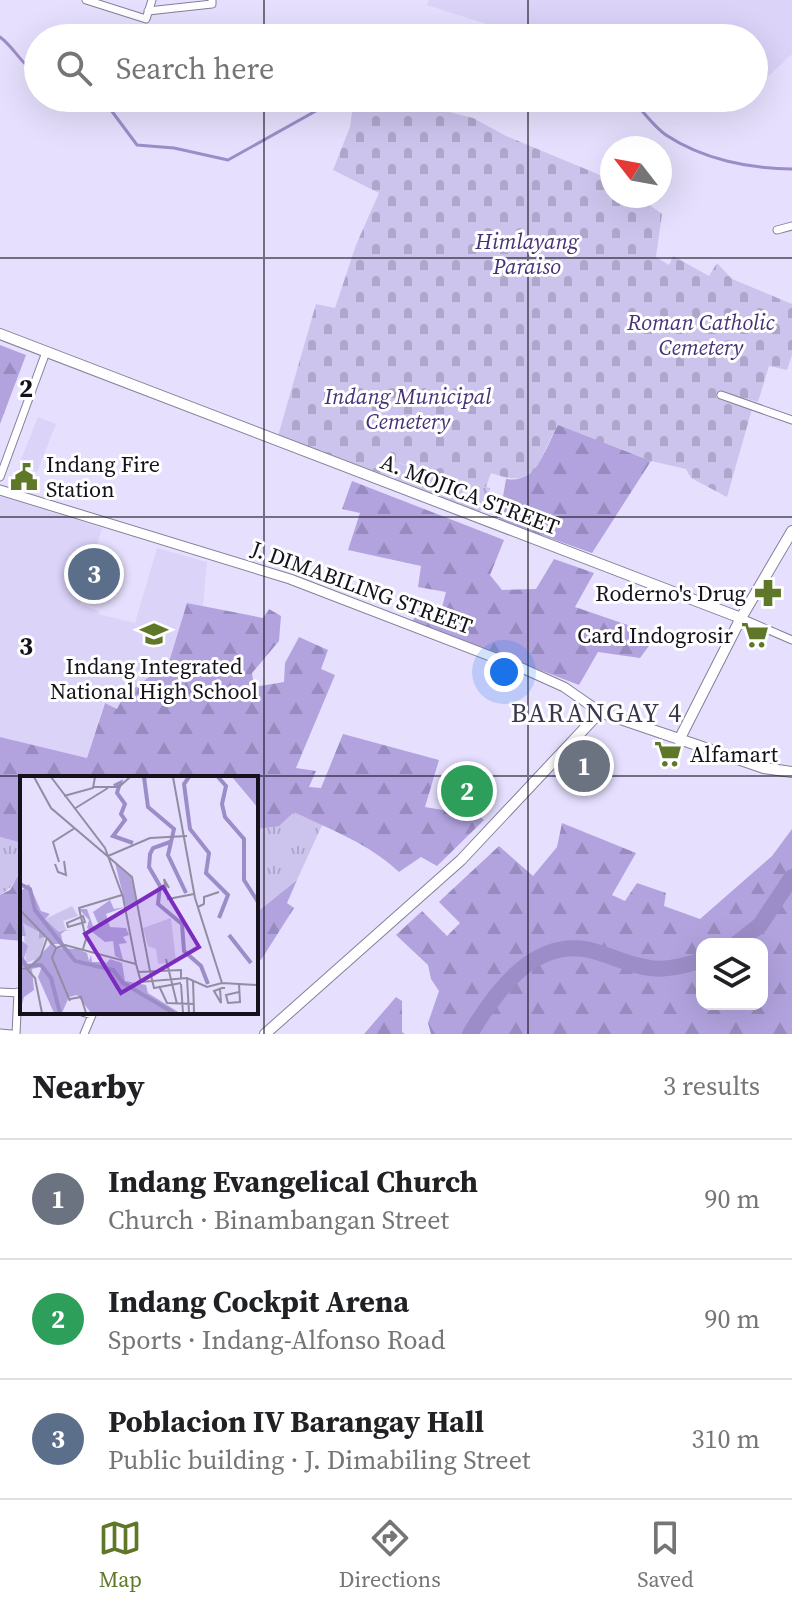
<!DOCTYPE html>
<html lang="en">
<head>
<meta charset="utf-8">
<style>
  :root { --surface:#fff; --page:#f2f2f2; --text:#202124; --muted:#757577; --line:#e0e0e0; --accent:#5f7729 }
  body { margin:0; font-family:"Source Serif 4",serif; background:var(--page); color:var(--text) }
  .controls { position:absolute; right:24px; bottom:24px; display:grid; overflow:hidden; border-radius:16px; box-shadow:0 8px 32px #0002 }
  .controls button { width:72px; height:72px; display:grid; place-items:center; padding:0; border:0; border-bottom:2px solid var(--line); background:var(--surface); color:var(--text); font:40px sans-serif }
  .compass { position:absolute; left:600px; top:136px; width:72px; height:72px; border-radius:50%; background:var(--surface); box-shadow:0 8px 32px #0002; rotate:301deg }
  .you { position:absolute; left:504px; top:672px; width:28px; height:28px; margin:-20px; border:6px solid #fff; border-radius:50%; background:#1a73e8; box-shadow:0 0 0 12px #1a73e833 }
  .badge { display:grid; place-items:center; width:52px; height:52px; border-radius:50%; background:var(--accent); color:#fff; font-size:26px; font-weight:700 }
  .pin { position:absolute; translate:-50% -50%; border:4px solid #fff; box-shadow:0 2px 8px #0006 }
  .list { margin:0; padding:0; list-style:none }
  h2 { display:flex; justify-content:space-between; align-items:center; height:104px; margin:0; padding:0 32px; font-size:34px }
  h2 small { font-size:26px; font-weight:400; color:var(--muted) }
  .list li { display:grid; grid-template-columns:52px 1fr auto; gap:24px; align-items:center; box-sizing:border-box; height:120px; padding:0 32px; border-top:2px solid var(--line) }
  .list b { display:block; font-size:30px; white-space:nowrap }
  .list p { margin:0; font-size:26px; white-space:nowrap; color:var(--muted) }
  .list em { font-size:26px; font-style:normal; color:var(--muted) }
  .icon { flex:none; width:44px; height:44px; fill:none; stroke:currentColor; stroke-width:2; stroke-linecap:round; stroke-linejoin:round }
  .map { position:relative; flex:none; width:792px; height:1034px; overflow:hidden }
  .search { position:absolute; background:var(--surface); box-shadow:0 8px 32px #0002; left:24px; right:24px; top:24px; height:88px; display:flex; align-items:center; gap:20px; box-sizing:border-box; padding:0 28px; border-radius:44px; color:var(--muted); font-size:30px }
  .sheet { height:464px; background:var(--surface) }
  nav { display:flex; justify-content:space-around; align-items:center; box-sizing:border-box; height:112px; border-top:2px solid var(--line); background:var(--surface); font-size:22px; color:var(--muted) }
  nav a { display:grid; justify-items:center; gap:4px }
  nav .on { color:var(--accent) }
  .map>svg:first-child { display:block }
</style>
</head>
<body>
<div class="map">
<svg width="792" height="1034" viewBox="0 0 792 1034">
  <defs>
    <pattern id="grass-tufts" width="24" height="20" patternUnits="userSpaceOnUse" patternTransform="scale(2)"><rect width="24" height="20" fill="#cdc4ed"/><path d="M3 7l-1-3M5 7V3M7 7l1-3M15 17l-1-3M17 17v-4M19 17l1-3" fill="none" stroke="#afa7cb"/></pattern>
    <pattern id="forest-firs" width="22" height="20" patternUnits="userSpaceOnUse" patternTransform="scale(2)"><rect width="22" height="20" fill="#b2a3df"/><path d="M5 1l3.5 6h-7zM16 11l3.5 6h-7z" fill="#988bbf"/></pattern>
    <pattern id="cemetery-stones" width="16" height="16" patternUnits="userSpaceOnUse" patternTransform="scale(2)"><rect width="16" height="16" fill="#cdc4ed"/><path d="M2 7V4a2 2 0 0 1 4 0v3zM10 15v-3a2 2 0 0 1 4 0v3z" fill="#afa7cb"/></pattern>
  </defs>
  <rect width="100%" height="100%" fill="#e6e0fe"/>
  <path fill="#dbd3f8" d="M 429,0 L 792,0 L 792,54 L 754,90 L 754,38 L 530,38 L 427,5 Z
    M 38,417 L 56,424 L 37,472 L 19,465 Z
    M 0,496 L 102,528 L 80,604 L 99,611 L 98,614 L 135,623 L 157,548 L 207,562 L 203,606 L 187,603 L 169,662 L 124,696 L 117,710 L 104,703 L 87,758 L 0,737 Z"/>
  <path fill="url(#grass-tufts)" d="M 398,463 L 490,488 L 480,512 L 394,482 Z
    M 293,811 L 323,823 L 297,880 L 256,913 L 256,828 Z
    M 0,837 L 22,843 C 22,864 20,884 0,895 Z"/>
  <path fill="url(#forest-firs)" fill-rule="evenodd" d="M 0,345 L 26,355 L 0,424 Z
    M 558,424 L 651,461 L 592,553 L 499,520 L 506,479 C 536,485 547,446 558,424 Z
    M 352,481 L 504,540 L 490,575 L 502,590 L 536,589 L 554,559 L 594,573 L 575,607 L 657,635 L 640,658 L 598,652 L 579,685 L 413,621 L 417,610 L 439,619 L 446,592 L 418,587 L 421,566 L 348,550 L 360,513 L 342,509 Z
    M 187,603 L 263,618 L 269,609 L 281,616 L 279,641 L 252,673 L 254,687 L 284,682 L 285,663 L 299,637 L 328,650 L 321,669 L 335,675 L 296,768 L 316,771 L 309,787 L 321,788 L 343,734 L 439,760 L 425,807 L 479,816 L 484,820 L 437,866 L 421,857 L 399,872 C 368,843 331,830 294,812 L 279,826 L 257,829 L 256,778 L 22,778 L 22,843 L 0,837 L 0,737 L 87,758 L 105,703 L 117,709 L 124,696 L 169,662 Z
    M 562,823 L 636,853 L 612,895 L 625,901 L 637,883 L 666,893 L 664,906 L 700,919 L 772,856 L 792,829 L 792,1034 L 431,1034 L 428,1023 L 439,991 L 431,979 L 428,965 L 396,935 L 422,911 L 447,936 L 460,923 L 439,902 L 442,899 L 499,846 L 533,876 L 557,847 ZM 702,944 L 762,944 L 762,1004 L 702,1004 Z
    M 22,868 L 22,941 L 0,939 L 0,895 L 10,890 Z
    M 297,880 L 287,903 L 294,908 L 261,960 L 256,957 L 256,913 Z
    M 396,997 L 402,1001 L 402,1032 L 405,1034 L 364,1034 Z"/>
  <path fill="url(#cemetery-stones)" d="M 401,100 L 473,118 L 506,136 L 612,180 L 612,196 L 637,196 L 662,214 L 656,257 L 669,265 L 673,256 L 709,276 L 717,263 L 732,279 L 792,304 L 792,355 L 787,370 L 769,366 L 758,402 L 722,392 L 721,400 L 752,409 L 727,497 L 691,478 L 686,469 L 651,461 L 558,425 C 537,460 540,491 491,473 L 486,487 L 399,463 L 396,476 L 388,476 L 278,436 L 316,304 L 335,308 L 356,245 L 379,193 L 333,170 L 350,127 L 353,105 Z"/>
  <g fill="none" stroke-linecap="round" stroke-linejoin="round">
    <path stroke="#9c8dc8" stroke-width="3" d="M 0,37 C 15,48 21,65 38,73
      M 443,38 L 470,33 L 486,38
      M 102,98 L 137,145 L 174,148 L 228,160 L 339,98
      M 631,98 C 642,110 653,126 666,135 C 702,159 750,169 792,169"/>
    <path stroke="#9c8dc8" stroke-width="16" d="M 736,944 L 760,925 L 792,877
      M 470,1034 C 497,989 539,931 600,953 C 644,968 655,976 702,960"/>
    <g stroke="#857f9a" stroke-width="9">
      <path id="minor" d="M 86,0 L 146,19 L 152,0
        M 148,11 L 212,4 L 212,0
        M 777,230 L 792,226
        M 721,395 L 792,420
        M 0,477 L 46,352
        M 741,618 L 792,640
        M 0,992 L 20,993
        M 82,1012 L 92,1015 L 84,1034
        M 0,1033 L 11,1034
        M 16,1034 L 18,992"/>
    </g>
    <g stroke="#857f9a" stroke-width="11">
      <path id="tertiary" d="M 0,490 L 290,579 L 524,669 L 564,687 L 600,712"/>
    </g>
    <g stroke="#857f9a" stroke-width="12">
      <path id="secondary" d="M 0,334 L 741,618
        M 679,740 L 741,618 L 792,531
        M 265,1034 L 461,860 L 600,712 L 764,768 L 792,772"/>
    </g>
    <use href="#minor" stroke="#fff" stroke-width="7"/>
    <use href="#tertiary" stroke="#fff" stroke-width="9"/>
    <use href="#secondary" stroke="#fff" stroke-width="10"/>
  </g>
  <path fill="none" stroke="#14111b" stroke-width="2" stroke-opacity="0.55" d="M 264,0 L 264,38M 528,0 L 528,38M 264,98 L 264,1034M 528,98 L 528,1034M 0,258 L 792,258M 0,517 L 792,517M 0,776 L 792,776"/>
  <defs>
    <g id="civic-bare" transform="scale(2.16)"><path d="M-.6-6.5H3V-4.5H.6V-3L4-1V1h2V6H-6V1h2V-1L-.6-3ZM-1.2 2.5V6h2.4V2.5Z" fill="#5f7729" stroke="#fff" stroke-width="2.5" paint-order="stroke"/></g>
    <g id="pharmacy-bare" transform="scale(2.16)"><path d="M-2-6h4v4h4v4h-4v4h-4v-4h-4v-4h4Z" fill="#5f7729" stroke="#fff" stroke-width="2.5" paint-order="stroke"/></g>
    <g id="school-bare" transform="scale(2.16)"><path d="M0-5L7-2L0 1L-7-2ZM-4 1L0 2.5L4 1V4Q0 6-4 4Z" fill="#5f7729" stroke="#fff" stroke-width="2.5" paint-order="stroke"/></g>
    <g id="supermarket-bare" transform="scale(2.16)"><path d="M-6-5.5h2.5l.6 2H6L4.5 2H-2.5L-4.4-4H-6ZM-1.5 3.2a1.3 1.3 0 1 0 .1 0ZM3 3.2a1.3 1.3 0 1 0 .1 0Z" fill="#5f7729" stroke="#fff" stroke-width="2.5" paint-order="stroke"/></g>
  </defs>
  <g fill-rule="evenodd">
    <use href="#civic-bare" x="24" y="477"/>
    <use href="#pharmacy-bare" x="768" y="593"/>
    <use href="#school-bare" x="154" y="634"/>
    <use href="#supermarket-bare" x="755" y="635"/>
    <use href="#supermarket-bare" x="668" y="754"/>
  </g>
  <g text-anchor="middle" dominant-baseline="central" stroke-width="6" stroke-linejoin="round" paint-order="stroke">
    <g font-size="22" font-style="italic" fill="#483077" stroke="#fff">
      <text x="527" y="241">Himlayang<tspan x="527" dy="25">Paraiso</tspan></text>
      <text x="701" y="322">Roman Catholic<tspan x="701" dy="25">Cemetery</tspan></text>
      <text x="408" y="396">Indang Municipal<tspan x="408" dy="25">Cemetery</tspan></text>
    </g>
    <g font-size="22" fill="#14111b" stroke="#fff" text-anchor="start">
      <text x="46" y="464">Indang Fire<tspan x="46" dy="25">Station</tspan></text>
      <text x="746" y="593" text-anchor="end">Roderno's Drug</text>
      <text x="733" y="635" text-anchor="end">Card Indogrosir</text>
      <text x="154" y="666" text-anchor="middle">Indang Integrated<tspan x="154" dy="25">National High School</tspan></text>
      <text x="690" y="754">Alfamart</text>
    </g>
    <g font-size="22" fill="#14111b" stroke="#fff">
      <text transform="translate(470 494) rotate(21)">A. MOJICA STREET</text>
      <text transform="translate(362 587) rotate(20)">J. DIMABILING STREET</text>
    </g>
    <g font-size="26" letter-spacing="2" fill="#3b354d" stroke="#fff">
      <text x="597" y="713">BARANGAY 4</text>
    </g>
  </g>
  <g transform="translate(20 776)">
    <rect width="238" height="238" fill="#e6e0fe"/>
    <path d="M 52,130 L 58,140 L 43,145 L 46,154 L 53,154 L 39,156 L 25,143 ZM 3,146 L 18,155 L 20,163 L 25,161 L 19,182 L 6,187 Z" fill="#cdc4ed"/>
    <path d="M 212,1 L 238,1 L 238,32 ZM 95,87 L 111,101 L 117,129 L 106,131 ZM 9,108 L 21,135 L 30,138 L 25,143 L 39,156 L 46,154 L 41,158 L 43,168 L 33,168 L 34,172 L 58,173 L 67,177 L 69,185 L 71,179 L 72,186 L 86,186 L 84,190 L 90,183 L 102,187 L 105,205 L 126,209 L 128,217 L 160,237 L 71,237 L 57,219 L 49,221 L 42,237 L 34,237 L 18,201 L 22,190 L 12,193 L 14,214 L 4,221 L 0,235 L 0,193 L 9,192 L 0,191 L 0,163 L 8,170 L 4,182 L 9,190 L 30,169 L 27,160 L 19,163 L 19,156 L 3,147 L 6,160 L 0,160 L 0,116 ZM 90,124 L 94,133 L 105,131 L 86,138 L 90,151 L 106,152 L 109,159 L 103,161 L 107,167 L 99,168 L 103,184 L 95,180 L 93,165 L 85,166 L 67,152 L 69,144 L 59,133 L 67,133 L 73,150 L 80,152 L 73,136 Z" fill="#b2a3df"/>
    <path d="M 151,142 L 156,186 L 138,188 L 136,173 L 128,170 L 123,152 Z" fill="#cdc4ed"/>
    <path fill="none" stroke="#9c8dc8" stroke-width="4" d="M 124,1 L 128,31 L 154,53 L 148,79 L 166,117M 169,1 L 164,8 L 170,53 L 189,77 L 186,97 L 208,119 L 199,142M 198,1 L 206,10 L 202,28 L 205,41 L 224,63 L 224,104 L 238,126M 94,10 L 100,7 L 97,17 L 105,28 L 101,38 L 105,44 L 93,60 L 113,67M 150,66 L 133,72 L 130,78 L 129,91 L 140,110 L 138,128 L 162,148 L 164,175 L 181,190 L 188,208M 0,108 L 10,113 L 15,134 L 55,185 L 93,194 L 103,207 L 154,237M 209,159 L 231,187M 0,181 L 6,190 L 21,189 L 31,202 L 40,237"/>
    <path fill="none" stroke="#928da3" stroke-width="2" d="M 14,1 L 31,32 L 112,101 L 130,195M 31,1 L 85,72 L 103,121 L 116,188M 153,1 L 175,122 L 202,207M 73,11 L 99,11 L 110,1M 44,20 L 73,12 L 75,1M 54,33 L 88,12M 88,80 L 130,62 L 167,60M 39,86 L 33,66 L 55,52M 35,88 L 38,96 L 46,99 L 44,85M 149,112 L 144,103 L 148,123 L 174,118M 178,131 L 184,128 L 184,121 L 199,116M 0,134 L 28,163M 63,140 L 65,146 L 48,151 L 47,147 ZM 36,172 L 32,182 L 50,225M 63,173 L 66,163 L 59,132 L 102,119M 146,183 L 157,228M 0,192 L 8,193 L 20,182 L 27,162 L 36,172 L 45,169 L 116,188 L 121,206 L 167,202 L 187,211 L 202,207 L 238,209M 7,193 L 15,202 L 22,237M 130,195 L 134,212 L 161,207M 118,196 L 161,194 L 161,202M 167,202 L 169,237M 173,204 L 174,237M 161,208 L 163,237M 219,208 L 220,226 L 208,227 L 206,219 L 219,216M 139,210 L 147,227 L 174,228M 200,213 L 201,227 L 194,215 L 202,212 L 205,212M 50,223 L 61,221 L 66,237"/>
    <path fill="#7b2cbf" fill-opacity="0.15" stroke="#7b2cbf" stroke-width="4" d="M 143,111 L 179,171 L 101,217 L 65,158 Z"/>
    <rect width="238" height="238" fill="none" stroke="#14111b" stroke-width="4"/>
  </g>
  <g font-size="26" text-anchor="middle" font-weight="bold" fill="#14111b" stroke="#fff" stroke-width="6" stroke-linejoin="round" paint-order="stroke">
    <text x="26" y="397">2</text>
    <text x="26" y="655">3</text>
  </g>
</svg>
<div class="controls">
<button><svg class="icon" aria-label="layers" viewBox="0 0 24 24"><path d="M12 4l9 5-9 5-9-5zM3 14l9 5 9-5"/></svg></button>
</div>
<svg class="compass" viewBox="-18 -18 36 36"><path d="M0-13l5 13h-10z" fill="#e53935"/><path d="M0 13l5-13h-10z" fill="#757577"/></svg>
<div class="you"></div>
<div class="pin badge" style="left:584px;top:766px;background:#6b7280">1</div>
<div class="pin badge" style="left:467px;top:791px;background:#2e9e5b">2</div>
<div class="pin badge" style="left:94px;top:574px;background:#5c6f8a">3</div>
<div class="search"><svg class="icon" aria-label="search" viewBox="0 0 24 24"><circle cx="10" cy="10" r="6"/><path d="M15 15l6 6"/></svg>Search here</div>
</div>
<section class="sheet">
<h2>Nearby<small>3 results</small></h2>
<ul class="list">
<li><span class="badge" style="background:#6b7280">1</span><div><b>Indang Evangelical Church</b><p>Church · Binambangan Street</p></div><em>90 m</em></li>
<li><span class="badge" style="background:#2e9e5b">2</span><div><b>Indang Cockpit Arena</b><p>Sports · Indang-Alfonso Road</p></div><em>90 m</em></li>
<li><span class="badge" style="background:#5c6f8a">3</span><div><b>Poblacion IV Barangay Hall</b><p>Public building · J. Dimabiling Street</p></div><em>310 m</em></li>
</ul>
</section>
<nav>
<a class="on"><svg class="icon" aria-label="map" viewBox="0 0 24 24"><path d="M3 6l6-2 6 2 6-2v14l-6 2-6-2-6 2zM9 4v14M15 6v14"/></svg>Map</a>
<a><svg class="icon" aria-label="directions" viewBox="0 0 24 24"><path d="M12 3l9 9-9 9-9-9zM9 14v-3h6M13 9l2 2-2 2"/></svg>Directions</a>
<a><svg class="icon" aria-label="saved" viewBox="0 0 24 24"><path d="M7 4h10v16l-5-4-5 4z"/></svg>Saved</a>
</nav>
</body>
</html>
